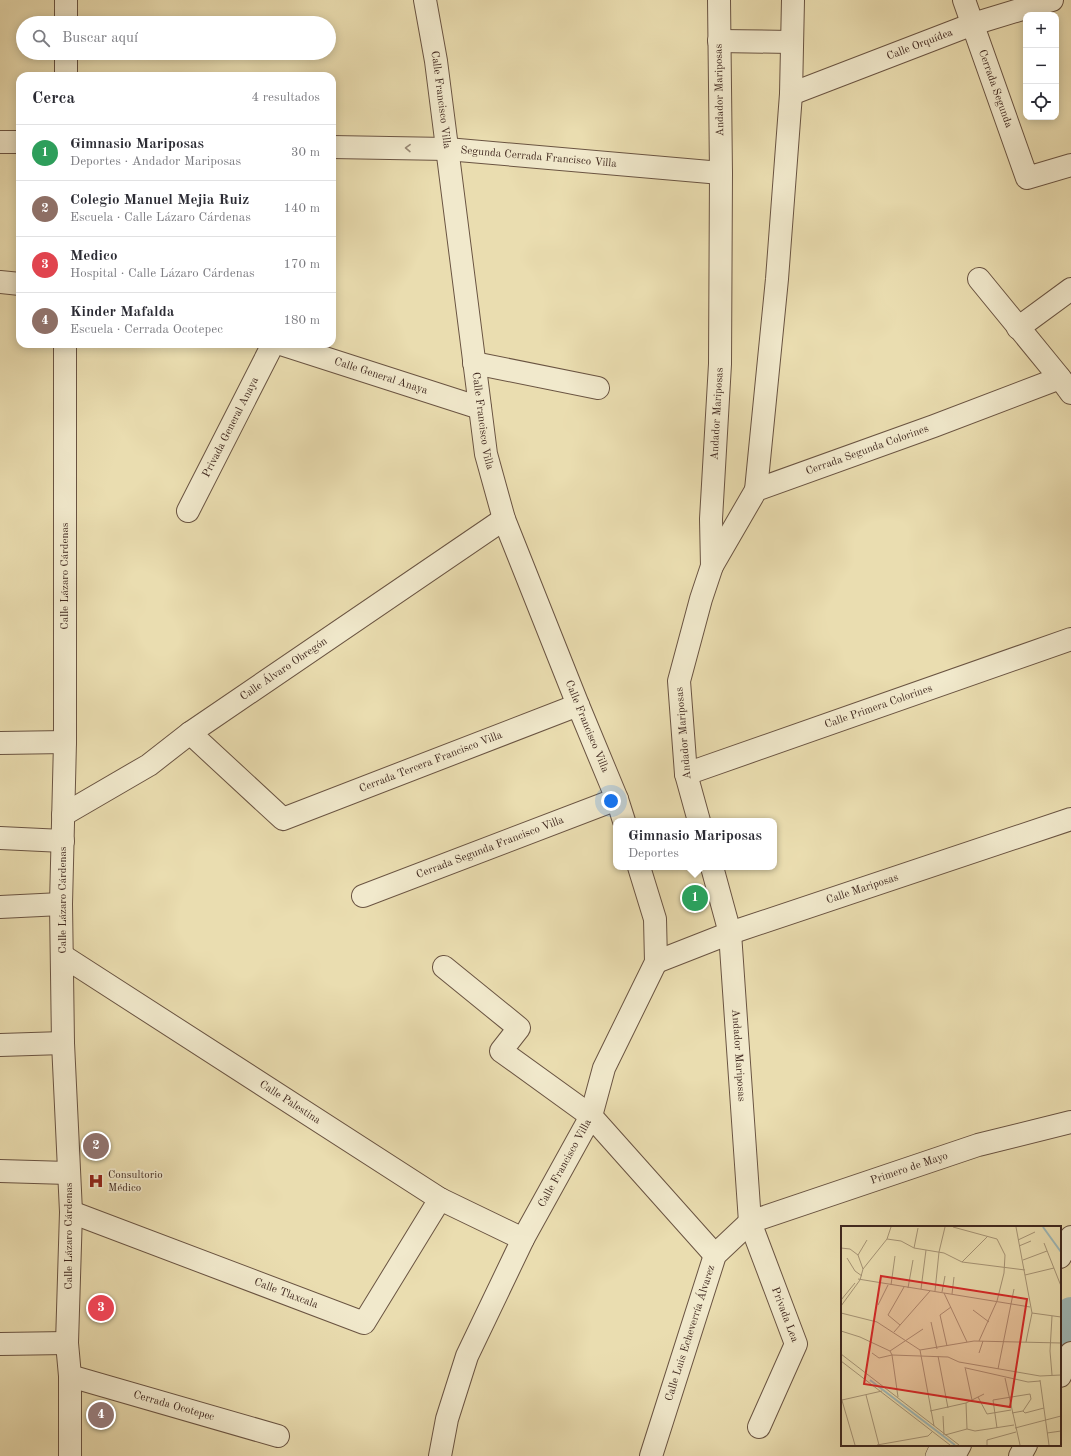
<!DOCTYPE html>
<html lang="es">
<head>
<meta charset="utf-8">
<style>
  :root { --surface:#fff; --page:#f7f7f7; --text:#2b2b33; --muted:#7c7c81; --line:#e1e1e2; --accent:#0f766e }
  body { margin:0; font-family:"Old Standard TT",serif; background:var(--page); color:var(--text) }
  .controls { position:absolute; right:12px; top:12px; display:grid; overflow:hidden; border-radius:8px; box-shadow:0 2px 10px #0003 }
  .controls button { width:36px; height:36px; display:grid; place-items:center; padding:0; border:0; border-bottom:1px solid var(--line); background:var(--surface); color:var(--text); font:20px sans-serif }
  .you { position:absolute; left:611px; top:801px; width:14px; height:14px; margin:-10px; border:3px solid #fff; border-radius:50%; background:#1a73e8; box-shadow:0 0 0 6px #1a73e833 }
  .badge { display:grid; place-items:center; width:26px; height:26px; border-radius:50%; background:var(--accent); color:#fff; font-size:13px; font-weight:700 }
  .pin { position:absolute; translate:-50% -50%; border:2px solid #fff; box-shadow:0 1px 4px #0006 }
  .popup { position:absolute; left:613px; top:818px; width:164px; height:52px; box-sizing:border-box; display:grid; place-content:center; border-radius:8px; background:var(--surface); filter:drop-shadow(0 1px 3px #0005); font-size:13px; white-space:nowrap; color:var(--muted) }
  .popup b { font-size:15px; color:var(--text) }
  .popup::after { content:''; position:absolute; left:50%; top:100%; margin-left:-8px; border:8px solid transparent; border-top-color:var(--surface) }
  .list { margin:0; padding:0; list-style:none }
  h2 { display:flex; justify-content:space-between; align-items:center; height:52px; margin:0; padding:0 16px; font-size:17px }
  h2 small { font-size:13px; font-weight:400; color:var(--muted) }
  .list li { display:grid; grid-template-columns:26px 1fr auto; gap:12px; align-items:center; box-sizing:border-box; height:56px; padding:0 16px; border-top:1px solid var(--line) }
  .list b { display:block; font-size:15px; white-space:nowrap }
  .list p { margin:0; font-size:13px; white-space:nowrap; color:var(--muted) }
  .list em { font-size:13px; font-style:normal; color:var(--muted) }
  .icon { flex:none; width:22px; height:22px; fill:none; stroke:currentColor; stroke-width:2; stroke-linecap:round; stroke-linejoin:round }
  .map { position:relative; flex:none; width:1071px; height:1456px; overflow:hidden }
  .search { position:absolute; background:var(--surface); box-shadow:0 2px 10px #0003; left:16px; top:16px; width:320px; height:44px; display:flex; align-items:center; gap:10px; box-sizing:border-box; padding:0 14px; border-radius:22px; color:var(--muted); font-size:15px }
  .panel { position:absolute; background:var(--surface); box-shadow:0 2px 10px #0003; left:16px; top:72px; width:320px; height:276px; border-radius:12px }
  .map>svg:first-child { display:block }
</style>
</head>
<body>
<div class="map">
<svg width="1071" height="1456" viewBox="0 0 1071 1456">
  <rect width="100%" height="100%" fill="#eaddb0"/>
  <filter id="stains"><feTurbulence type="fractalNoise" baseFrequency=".005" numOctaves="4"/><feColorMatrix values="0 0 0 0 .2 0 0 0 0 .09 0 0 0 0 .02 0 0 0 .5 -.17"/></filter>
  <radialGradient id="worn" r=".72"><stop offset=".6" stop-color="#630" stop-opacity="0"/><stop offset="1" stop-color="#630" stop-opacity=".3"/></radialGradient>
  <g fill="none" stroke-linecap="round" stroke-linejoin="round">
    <path stroke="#9eb8b8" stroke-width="30" d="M 1060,1331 L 1071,1312"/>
    <g stroke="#6a5442" stroke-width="18">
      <path id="service" d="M 934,1456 L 939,1445"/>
    </g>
    <g stroke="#6a5442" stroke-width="24">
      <g id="minor">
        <path id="s1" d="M 425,0 L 436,61 L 486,454 L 504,519 L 578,705 L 617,799 L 624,821"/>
        <path id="s2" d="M 964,0 L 1027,178 L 1071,165"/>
        <path d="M 66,23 L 66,0"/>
        <path d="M 719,41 L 791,42"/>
        <path d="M 66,76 L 66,53"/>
        <path id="s3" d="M 791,94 L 973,24 L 1052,0"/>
        <path d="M 0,142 L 20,142"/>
        <path id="s4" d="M 332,147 L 447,149 L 721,173"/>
        <path d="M 979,279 L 1060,378 L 1071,393"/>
        <path d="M 0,282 L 20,284"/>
        <path d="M 1018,328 L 1071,289"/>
        <path d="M 65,344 L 65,742 L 61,904 L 63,1043 L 71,1212 L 67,1343 L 70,1376 L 70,1456"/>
        <path id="s5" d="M 281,344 L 480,408"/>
        <path d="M 474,363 L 598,388"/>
        <path d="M 756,490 L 777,279 L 791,94 L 793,0"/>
        <path id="s6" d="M 188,511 L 273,344"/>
        <path id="s7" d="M 712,566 L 756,490 L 934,426 L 1060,378"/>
        <path id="s8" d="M 190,733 L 283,819 L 578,705"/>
        <path d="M 0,743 L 65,742"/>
        <path id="s9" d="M 686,774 L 1071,639"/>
        <path id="s10" d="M 63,815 L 149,765 L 190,733 L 504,519"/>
        <path id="s11" d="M 699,821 L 686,774 L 679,681 L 701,599 L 712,566 L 711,519 L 720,364 L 721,173 L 719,0"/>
        <path d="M 0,838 L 63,841"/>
        <path id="s12" d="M 712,867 L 730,933 L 750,1222 L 796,1344 L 759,1427"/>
        <path id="s13" d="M 363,896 L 617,799"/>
        <path d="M 0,907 L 61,904"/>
        <path id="s14" d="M 63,956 L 440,1199 L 523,1239"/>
        <path id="s15" d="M 656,962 L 730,933 L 1071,819"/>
        <path d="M 444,967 L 519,1028 L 501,1051 L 591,1116 L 715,1255"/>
        <path d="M 0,1045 L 63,1043"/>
        <path d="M 0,1171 L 68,1173"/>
        <path id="s16" d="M 71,1212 L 364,1323 L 440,1199"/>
        <path d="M 0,1344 L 67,1343"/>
        <path id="s17" d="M 70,1376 L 278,1436"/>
        <path id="s18" d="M 440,1456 L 447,1419 L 467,1356 L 523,1239 L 591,1116 L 604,1068 L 656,962 L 655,919 L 639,867"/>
        <path id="s19" d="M 651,1456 L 715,1255 L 750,1222 L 978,1145 L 1071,1122"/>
      </g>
    </g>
    <g stroke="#6a5442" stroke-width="24">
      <path id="tertiary" d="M 1060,1257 L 1071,1237
        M 1060,1376 L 1071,1353
        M 954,1456 L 960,1445
        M 1020,1456 L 1026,1445"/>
    </g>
    <use href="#service" stroke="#f1e9cc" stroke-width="17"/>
    <use href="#minor" stroke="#f1e9cc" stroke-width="22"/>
    <use href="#tertiary" stroke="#f1e9cc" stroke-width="22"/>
  </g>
  <defs><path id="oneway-chevron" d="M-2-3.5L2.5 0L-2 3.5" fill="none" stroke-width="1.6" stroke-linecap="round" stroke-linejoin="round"/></defs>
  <use stroke="#988875" href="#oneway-chevron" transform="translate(408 148) rotate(-179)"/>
  <defs>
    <g id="hospital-bare" transform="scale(1.2)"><path d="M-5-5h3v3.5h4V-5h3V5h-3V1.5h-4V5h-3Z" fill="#8f2418" stroke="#f1e9cc" stroke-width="2.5" paint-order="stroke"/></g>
  </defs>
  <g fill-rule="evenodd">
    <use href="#hospital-bare" x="96" y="1181"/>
  </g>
  <g text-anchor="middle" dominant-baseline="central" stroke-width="3.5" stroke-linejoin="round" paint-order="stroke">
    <g font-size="11" fill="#3f271e" stroke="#f1e9cc">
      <text stroke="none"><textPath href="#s3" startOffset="138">Calle Orquídea</textPath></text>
      <text stroke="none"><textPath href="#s2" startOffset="94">Cerrada Segunda</textPath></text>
      <text transform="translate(720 90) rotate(-91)">Andador Mariposas</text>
      <text stroke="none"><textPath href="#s1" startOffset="101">Calle Francisco Villa</textPath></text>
      <text stroke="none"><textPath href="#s4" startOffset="207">Segunda Cerrada Francisco Villa</textPath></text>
      <text stroke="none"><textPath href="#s5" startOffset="105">Calle General Anaya</textPath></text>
      <text stroke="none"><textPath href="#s11" startOffset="414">Andador Mariposas</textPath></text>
      <text stroke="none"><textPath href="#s1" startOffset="425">Calle Francisco Villa</textPath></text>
      <text stroke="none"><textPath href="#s6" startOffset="94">Privada General Anaya</textPath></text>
      <text stroke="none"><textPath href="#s7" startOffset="206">Cerrada Segunda Colorines</textPath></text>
      <text transform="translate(65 576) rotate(-90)">Calle Lázaro Cárdenas</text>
      <text stroke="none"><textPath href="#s10" startOffset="265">Calle Álvaro Obregón</textPath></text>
      <text stroke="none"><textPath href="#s9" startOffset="204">Calle Primera Colorines</textPath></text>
      <text stroke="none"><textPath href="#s1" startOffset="749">Calle Francisco Villa</textPath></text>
      <text transform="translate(684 733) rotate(-95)">Andador Mariposas</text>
      <text stroke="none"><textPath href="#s8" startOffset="285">Cerrada Tercera Francisco Villa</textPath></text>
      <text stroke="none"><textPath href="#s13" startOffset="136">Cerrada Segunda Francisco Villa</textPath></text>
      <text stroke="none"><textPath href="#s15" startOffset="219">Calle Mariposas</textPath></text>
      <text transform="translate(63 900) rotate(-90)">Calle Lázaro Cárdenas</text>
      <text stroke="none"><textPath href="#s12" startOffset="191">Andador Mariposas</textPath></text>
      <text stroke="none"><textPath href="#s14" startOffset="270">Calle Palestina</textPath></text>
      <text stroke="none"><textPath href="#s18" startOffset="320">Calle Francisco Villa</textPath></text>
      <text stroke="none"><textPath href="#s19" startOffset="427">Primero de Mayo</textPath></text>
      <text transform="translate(69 1236) rotate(-90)">Calle Lázaro Cárdenas</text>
      <text stroke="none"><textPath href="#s16" startOffset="230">Calle Tlaxcala</textPath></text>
      <text stroke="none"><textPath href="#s12" startOffset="457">Privada Lea</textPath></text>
      <text stroke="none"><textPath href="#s19" startOffset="129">Calle Luis Echeverría Álvarez</textPath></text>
      <text stroke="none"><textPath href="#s17" startOffset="108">Cerrada Ocotepec</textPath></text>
    </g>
    <g font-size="11" fill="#3f271e" stroke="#f1e9cc" text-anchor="start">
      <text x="108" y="1175">Consultorio<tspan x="108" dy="13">Médico</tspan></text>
    </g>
  </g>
  <g transform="translate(841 1226)">
    <rect width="220" height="220" fill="#eaddb0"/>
    <path fill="none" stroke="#9eb8b8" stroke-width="2" d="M 202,1 L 220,26M 29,154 L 114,219"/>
    <path fill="none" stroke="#a69476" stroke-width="1" d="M 112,1 L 156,13 L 164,29 L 163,47 L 156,75 L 138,115M 175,1 L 191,87 L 185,116M 46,13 L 60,15 L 73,22 L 103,27 L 121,36 L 184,44M 177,14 L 194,6M 203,17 L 220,60M 178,20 L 190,15M 0,22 L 9,23 L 17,29 L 22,43 L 19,54 L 0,80M 73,22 L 77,2M 17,29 L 26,14M 6,32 L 14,45 L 21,50M 182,34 L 206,25M 121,36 L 147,10M 22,43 L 46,13 L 50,1M 184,49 L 213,42M 17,53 L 189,81M 50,59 L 54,30M 67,62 L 72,34M 80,63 L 85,24M 94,65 L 98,26 L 104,1M 101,66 L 104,50M 103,67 L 126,116M 111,68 L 113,51M 0,74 L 14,57M 37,79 L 47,59M 132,84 L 148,96M 0,87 L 36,96 L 79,124 L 133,115 L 220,117M 191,87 L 220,91M 211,90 L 209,125 L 211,149M 90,96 L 96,123M 59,99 L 47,89 L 63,61M 0,105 L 19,111 L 49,125 L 51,129M 53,106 L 89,65M 106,120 L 99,89 L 110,81M 79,124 L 93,200M 49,125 L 82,103M 31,127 L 38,132 L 51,129 L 107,131 L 118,136 L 199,150 L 220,149M 138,127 L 142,115M 0,128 L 118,219M 51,129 L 57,171M 97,130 L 107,182M 0,135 L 109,219M 124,141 L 131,174M 125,142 L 187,156 L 199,155M 157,143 L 173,63M 164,152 L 179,219M 199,154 L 208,219M 25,169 L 38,219M 0,171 L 14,219M 137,171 L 146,188 L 170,184M 1,174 L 41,165M 125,177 L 126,203M 89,185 L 125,177 L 143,168M 182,185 L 184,187 L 203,182M 102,190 L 103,209M 156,202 L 152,174 L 189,168 L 190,173 L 182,185 L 171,187M 174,202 L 220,190M 206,207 L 220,205M 104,209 L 126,203 L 134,205 L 173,199M 36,219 L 87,210 L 91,206M 146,219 L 146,214 L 175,206"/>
    <path fill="#d62828" fill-opacity="0.15" stroke="#d62828" stroke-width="2" d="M 40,50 L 186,73 L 169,181 L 23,158 Z"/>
    <rect width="220" height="220" fill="none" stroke="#3f271e" stroke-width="2"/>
  </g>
  <rect width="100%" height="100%" filter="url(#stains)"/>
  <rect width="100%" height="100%" fill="url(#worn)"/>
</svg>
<div class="controls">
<button>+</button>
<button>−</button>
<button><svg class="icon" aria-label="locate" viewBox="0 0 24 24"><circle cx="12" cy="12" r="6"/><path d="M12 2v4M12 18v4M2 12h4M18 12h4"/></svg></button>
</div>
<div class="you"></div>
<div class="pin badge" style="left:695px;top:898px;background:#2e9e5b">1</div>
<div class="popup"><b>Gimnasio Mariposas</b>Deportes</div>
<div class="pin badge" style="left:96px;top:1146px;background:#8d6e63">2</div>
<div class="pin badge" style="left:101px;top:1308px;background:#e0444e">3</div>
<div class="pin badge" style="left:101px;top:1415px;background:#8d6e63">4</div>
<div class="search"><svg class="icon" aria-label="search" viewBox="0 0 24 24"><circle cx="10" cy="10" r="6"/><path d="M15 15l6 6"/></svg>Buscar aquí</div>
<section class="panel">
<h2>Cerca<small>4 resultados</small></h2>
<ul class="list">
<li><span class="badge" style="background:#2e9e5b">1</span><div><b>Gimnasio Mariposas</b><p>Deportes · Andador Mariposas</p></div><em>30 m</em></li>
<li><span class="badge" style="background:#8d6e63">2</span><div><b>Colegio Manuel Mejia Ruiz</b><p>Escuela · Calle Lázaro Cárdenas</p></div><em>140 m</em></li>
<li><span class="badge" style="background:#e0444e">3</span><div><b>Medico</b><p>Hospital · Calle Lázaro Cárdenas</p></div><em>170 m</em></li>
<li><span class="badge" style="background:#8d6e63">4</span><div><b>Kinder Mafalda</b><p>Escuela · Cerrada Ocotepec</p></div><em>180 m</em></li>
</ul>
</section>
</div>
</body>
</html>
